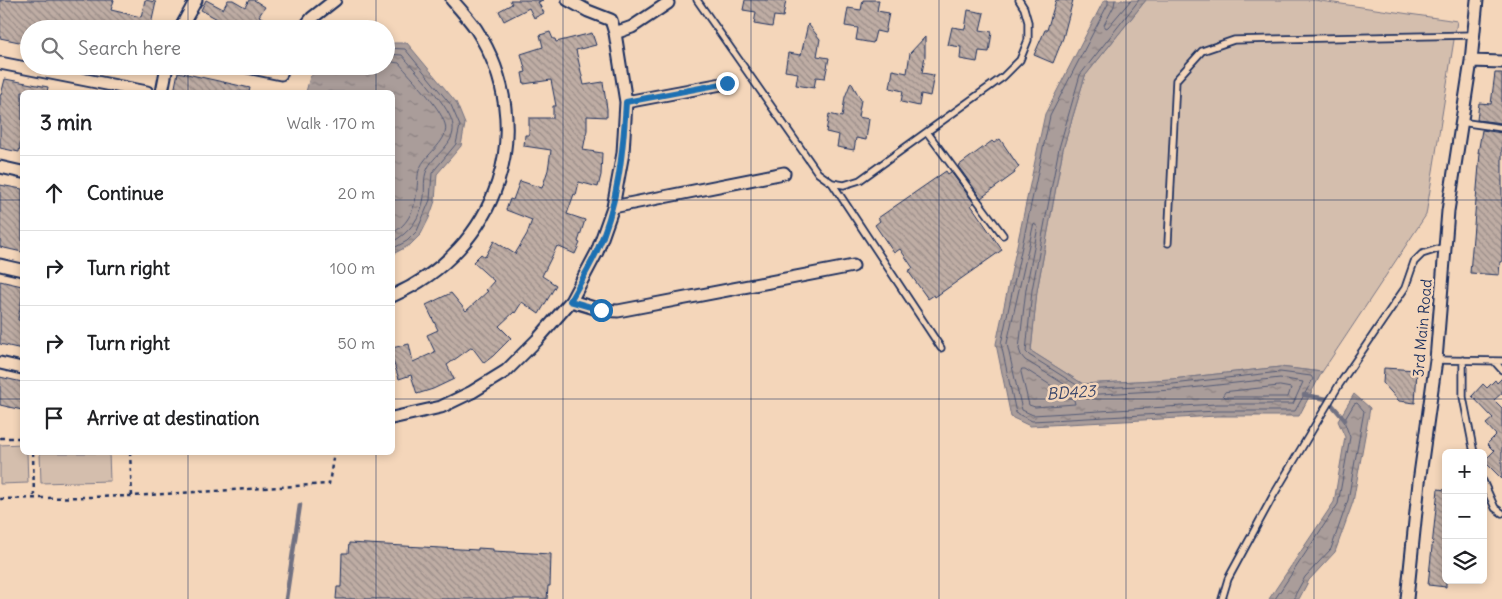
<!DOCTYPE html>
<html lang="en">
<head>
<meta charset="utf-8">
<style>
  :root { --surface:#fff; --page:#f6f6f6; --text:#202124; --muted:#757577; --line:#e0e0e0 }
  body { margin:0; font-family:Delius,sans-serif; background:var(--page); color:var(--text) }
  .controls { position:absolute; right:15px; bottom:15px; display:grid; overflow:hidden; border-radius:8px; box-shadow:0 2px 8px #0003 }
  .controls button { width:45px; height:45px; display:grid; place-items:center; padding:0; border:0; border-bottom:1px solid var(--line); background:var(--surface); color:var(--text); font:25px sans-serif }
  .stop { position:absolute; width:15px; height:15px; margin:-11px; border:4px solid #1f6fb2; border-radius:50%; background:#fff }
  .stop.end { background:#1f6fb2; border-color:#fff; box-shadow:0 1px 5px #0008 }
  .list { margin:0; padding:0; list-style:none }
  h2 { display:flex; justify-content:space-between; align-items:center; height:65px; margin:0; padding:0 20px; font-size:21px }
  h2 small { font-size:16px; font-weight:400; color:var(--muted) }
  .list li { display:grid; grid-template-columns:32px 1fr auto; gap:15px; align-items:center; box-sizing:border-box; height:75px; padding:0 20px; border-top:1px solid var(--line) }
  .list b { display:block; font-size:19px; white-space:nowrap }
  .list em { font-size:16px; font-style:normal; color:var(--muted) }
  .icon { flex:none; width:28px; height:28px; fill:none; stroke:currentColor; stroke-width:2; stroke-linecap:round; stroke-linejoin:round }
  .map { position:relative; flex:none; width:1502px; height:599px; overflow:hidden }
  .search { position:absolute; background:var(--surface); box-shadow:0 2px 8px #0003; left:20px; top:20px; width:375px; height:55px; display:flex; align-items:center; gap:12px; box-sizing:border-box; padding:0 18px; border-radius:28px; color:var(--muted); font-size:19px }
  .panel { position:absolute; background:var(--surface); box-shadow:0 2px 8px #0003; left:20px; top:90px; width:375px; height:365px; border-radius:8px }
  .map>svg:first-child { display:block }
</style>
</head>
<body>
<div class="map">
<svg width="1502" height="599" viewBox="0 0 1502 599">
  <defs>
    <pattern id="water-ripples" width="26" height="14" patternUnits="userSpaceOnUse" patternTransform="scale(1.25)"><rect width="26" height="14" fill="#aa9d9a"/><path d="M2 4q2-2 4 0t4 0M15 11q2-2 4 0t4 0" fill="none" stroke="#8a8081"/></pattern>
    <pattern id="building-back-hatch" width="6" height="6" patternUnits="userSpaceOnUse" patternTransform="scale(1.25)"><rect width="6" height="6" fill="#bfada4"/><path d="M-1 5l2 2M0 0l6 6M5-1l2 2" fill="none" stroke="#9a8d89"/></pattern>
  </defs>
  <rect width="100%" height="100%" fill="#f4d6ba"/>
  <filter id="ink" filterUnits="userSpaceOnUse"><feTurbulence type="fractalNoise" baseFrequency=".02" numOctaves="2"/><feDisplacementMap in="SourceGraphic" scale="10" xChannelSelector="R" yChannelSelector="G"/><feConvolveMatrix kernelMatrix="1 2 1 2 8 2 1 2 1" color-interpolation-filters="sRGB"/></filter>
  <g filter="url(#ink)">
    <path fill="#d4bead" stroke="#787686" d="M 1146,0 L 1314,0 L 1457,21 L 1426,215 L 1322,372 L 1280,367 L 1172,379 L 1083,384 L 1031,351 L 1037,291 L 1063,149 L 1085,76 Z
      M 22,444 L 22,452 L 27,453 L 28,483 L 0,484 L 0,445 Z
      M 40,453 L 109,453 L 110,481 L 41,483 Z"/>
    <path fill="url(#water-ripples)" stroke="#717182" d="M 1104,0 L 1146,0 L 1085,76 L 1063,149 L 1037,291 L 1031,351 L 1083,384 L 1172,379 L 1280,367 L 1322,372 L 1299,416 L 1217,416 L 1030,426 L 1011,417 L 996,344 L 1045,114 Z
      M 386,43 L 407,43 L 456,102 L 465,124 L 461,146 L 437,174 L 435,201 L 429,218 L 421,234 L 410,245 L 393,254 L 392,92 L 306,92 L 310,77 L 323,66 L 386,66 Z
      M 1354,394 L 1370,408 L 1353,502 L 1335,552 L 1309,580 L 1299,599 L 1269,599 L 1334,502 L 1345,437 L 1338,421 Z"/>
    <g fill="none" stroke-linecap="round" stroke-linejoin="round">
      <path stroke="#545b76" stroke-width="1" d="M 1108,0 L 1108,4 L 1050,116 L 1001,344 L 1016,413 L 1032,421 L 1217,411 L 1295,411 L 1313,379 L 1311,376 L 1280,372 L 1173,384 L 1083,389 L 1029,355 L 1026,352 L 1032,290 L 1059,148 L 1080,75 L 1139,0
        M 1115,0 L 1114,6 L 1104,25 L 1106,28 L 1108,27 L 1131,0
        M 386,48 L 405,49 L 451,105 L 460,126 L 456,144 L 432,173 L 430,200 L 417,231 L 407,241 L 392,249
        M 386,54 L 402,55 C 414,70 452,108 453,126 C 455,146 433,154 427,170 C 423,178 425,189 424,197 C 421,217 410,233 392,242
        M 386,61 L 399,63 C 412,79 439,105 445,124 C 450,140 427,153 421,166 C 417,172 418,181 417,188 C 416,206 409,225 392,233
        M 1034,224 L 1038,227 L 1026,289 L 1019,349 L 1021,355 L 1025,360 L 1082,395 L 1173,390 L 1280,378 L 1303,382 L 1293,404 L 1216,404 L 1033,415 L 1022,410 L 1007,344 Z
        M 1022,369 L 1025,369 L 1074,400 L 1075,404 L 1035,407 L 1029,405 L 1021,372 Z
        M 1280,386 L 1291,388 L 1288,397 L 1225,397 L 1223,395 L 1225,392 Z
        M 1275,599 L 1338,504 L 1350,437 L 1344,421 L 1354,404 L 1357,403 L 1364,411 L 1348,500 L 1331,549 L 1305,577 L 1295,595 L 1295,599"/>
      <path stroke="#717182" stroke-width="4.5" d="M 1304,395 L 1327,399 L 1345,420
        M 286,599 L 300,505"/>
    </g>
    <path fill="url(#building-back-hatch)" stroke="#1b2f5e" d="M 0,0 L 114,0 L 111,10 L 141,17 L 145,0 L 156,2 L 150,29 L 27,29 L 24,43 L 0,38 Z
      M 206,0 L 223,9 L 228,0 L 233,0 L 245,7 L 249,0 L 254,0 L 265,7 L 259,16 L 280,29 L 250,29 L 234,19 L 230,26 L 201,10 Z
      M 510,0 L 543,0 L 538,2 L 544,13 L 534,18 L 529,8 L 504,21 L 499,11 L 512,4 Z
      M 745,0 L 786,0 L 783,17 L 774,16 L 772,27 L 754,24 L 756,12 L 743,10 Z
      M 863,0 L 879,0 L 877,11 L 889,13 L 885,33 L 876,31 L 873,43 L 856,40 L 858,28 L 845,26 L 848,8 L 861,10 Z
      M 1056,0 L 1073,0 L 1063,38 L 1053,63 L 1034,55 L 1045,30 L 1047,30 Z
      M 968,10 L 984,13 L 980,30 L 992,32 L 989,52 L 979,51 L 977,62 L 960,59 L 961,47 L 948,45 L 952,27 L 965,29 Z
      M 808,24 L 820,39 L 817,56 L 829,58 L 825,78 L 816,77 L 814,88 L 796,85 L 798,73 L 785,71 L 788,53 L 801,55 Z
      M 550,32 L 553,39 L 555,39 L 556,42 L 592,33 L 596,45 L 576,50 L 584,85 L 603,82 L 607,109 L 607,117 L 587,116 L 587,130 L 583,150 L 602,153 L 601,175 L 598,187 L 579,182 L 576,195 L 574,194 L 567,214 L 585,220 L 578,242 L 580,243 L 575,254 L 557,246 L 542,276 L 556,285 L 539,314 L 522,302 L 515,313 L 514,312 L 499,326 L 511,338 L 493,356 L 484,363 L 472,347 L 447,365 L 454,379 L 433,389 L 417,394 L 411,375 L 399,379 L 392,358 L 392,348 L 409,344 L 413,362 L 435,352 L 427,335 L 438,330 L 426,305 L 451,293 L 466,311 L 488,291 L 486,290 L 494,281 L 473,262 L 481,254 L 485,257 L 494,241 L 515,254 L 527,234 L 532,220 L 506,210 L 510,199 L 513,200 L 520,181 L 542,188 L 548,170 L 551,150 L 524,146 L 525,135 L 529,135 L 529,118 L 553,118 L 553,106 L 556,106 L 551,80 L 524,84 L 522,73 L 526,72 L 521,54 L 543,47 L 540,35 Z
      M 925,37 L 925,56 L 922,73 L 934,75 L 930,96 L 921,94 L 919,106 L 901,102 L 903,91 L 890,88 L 893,70 L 907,73 L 910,53 Z
      M 178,72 L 250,88 L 249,92 L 174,92 Z
      M 1495,73 L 1502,73 L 1502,123 L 1477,120 L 1479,103 L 1491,104 Z
      M 5,79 L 48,87 L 47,92 L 22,92 L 22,131 L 19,152 L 0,148 L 0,95 L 1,95 Z
      M 851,82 L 861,100 L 858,117 L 869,119 L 866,140 L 856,138 L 854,150 L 837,147 L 839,135 L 826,132 L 829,114 L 842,117 L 845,97 Z
      M 1482,130 L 1502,133 L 1502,261 L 1500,262 L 1499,275 L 1470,273 L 1480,153 L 1478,153 Z
      M 1000,139 L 1019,167 L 1014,171 L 1015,173 L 981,198 L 958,166 L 992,141 L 994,143 Z
      M 946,171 L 948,174 L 951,172 L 974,203 L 971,205 L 1002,250 L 935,297 L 934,295 L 928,299 L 908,271 L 913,268 L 900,249 L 894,253 L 875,225 L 880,221 L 878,218 Z
      M 0,185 L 22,189 L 22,252 L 0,247 Z
      M 0,281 L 22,286 L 22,297 L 18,320 L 22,321 L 22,349 L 0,344 Z
      M 1384,368 L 1417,370 L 1415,403 L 1399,401 L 1383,383 Z
      M 0,377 L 22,382 L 22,410 L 0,405 Z
      M 1502,378 L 1502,393 L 1494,400 L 1502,408 L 1502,479 L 1484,461 L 1494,451 L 1487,444 L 1496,435 L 1486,424 L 1493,418 L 1472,396 L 1483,384 L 1487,388 L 1495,380 L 1497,383 Z
      M 1438,489 L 1446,490 L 1446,587 L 1428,585 Z
      M 349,543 L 478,550 L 478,548 L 493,549 L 493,551 L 551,554 L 550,586 L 548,586 L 547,599 L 336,599 L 337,587 L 341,587 L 342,553 L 348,553 Z"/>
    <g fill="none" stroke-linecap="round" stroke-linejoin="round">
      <g stroke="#1b2f5e" stroke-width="9">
        <path id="lane" d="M 697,0 L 818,173 L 832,183 L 844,185 L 860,180 L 1003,77 L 1020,60 L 1028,40 L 1028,22 L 1024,8 L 1019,0
          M 1461,122 L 1502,128
          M 927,132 L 1003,235
          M 832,183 L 941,348
          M 1168,243 L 1176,80 L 1202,51 L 1234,40 L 1473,35
          M 1436,360 L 1502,361
          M 1463,360 L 1463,397 L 1474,453
          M 1494,361 L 1502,370
          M 1483,481 L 1495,508 L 1502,513
          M 1222,599 L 1228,579 L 1273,496 L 1339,385 L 1405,288 L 1414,262 L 1422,254 L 1444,247"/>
      </g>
      <g stroke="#1b2f5e" stroke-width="15">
        <path id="street" d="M 180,29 L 196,0
          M 303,29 L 312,18 L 335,0
          M 615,33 L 632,27 L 668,3
          M 1471,61 L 1502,62
          M 0,63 L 147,92
          M 243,66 L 281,74 L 283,66
          M 162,92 L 167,66
          M 626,102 L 727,83
          M 0,167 L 22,172
          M 613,207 L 784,173
          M 0,265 L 22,270
          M 392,296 C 498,250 540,128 476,29 C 469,19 460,9 452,0
          M 571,301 L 601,310 L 618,311 L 853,266
          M 0,363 L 22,368
          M 392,418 L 441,407 L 472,392 L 506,371 L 537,340 L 571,301 L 597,252 L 613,207 L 623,153 L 626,102 L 615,33 L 611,20 L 588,11 L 568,0
          M 1407,599 L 1419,482 L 1436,360 L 1448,211 L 1471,61 L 1477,0"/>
      </g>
      <path stroke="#1b2f5e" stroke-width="2.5" stroke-dasharray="4 4" stroke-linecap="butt" d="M 0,438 L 22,438
        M 33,452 L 34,498
        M 130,452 L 132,496
        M 0,499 L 132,496 L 329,484 L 334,452"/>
      <use href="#lane" stroke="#f4d6ba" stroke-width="5.5"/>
      <use href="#street" stroke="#f4d6ba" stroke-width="11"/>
    </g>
  </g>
  <g fill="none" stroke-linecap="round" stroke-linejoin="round" filter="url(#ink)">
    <path stroke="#1f6fb2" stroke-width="6" d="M 601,310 L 570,301 C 579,285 588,270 596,253 C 618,206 623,153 626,102 L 727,83"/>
  </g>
  <path fill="none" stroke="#1b2f5e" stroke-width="1" stroke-opacity="0.55" d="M 188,0 L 188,29M 376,0 L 376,29M 563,0 L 563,599M 751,0 L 751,599M 939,0 L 939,599M 1126,0 L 1126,599M 1314,0 L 1314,599M 188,66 L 188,92M 376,66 L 376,92M 0,200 L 22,200M 392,200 L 1502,200M 0,399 L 22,399M 392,399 L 1502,399M 188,452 L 188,599M 376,452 L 376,599"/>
  <g text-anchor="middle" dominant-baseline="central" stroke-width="5" stroke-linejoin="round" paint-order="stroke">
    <g font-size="15" fill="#1b2f5e" stroke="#f4d6ba">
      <text transform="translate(1422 328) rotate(-85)">3rd Main Road</text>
    </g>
    <g font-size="16" font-style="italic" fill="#38456a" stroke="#f4d6ba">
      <text transform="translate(1071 392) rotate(-4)">BD423</text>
    </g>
  </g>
</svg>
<div class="controls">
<button>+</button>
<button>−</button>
<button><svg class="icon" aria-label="layers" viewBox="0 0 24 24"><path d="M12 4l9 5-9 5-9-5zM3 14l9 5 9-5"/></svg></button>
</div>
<div class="stop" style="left:601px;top:310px"></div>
<div class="stop end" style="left:727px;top:83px"></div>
<div class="search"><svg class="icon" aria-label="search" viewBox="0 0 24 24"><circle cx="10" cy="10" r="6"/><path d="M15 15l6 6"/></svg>Search here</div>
<section class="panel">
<h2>3 min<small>Walk · 170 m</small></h2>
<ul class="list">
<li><svg class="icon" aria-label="ahead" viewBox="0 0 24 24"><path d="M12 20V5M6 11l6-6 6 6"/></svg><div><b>Continue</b></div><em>20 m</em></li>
<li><svg class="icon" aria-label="right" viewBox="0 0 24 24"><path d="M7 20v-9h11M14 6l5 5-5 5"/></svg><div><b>Turn right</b></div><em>100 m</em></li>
<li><svg class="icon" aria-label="right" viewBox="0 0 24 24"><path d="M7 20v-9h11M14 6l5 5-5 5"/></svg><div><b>Turn right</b></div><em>50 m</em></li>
<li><svg class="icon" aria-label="arrive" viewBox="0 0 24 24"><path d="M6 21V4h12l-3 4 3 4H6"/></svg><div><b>Arrive at destination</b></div></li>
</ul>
</section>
</div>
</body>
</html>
